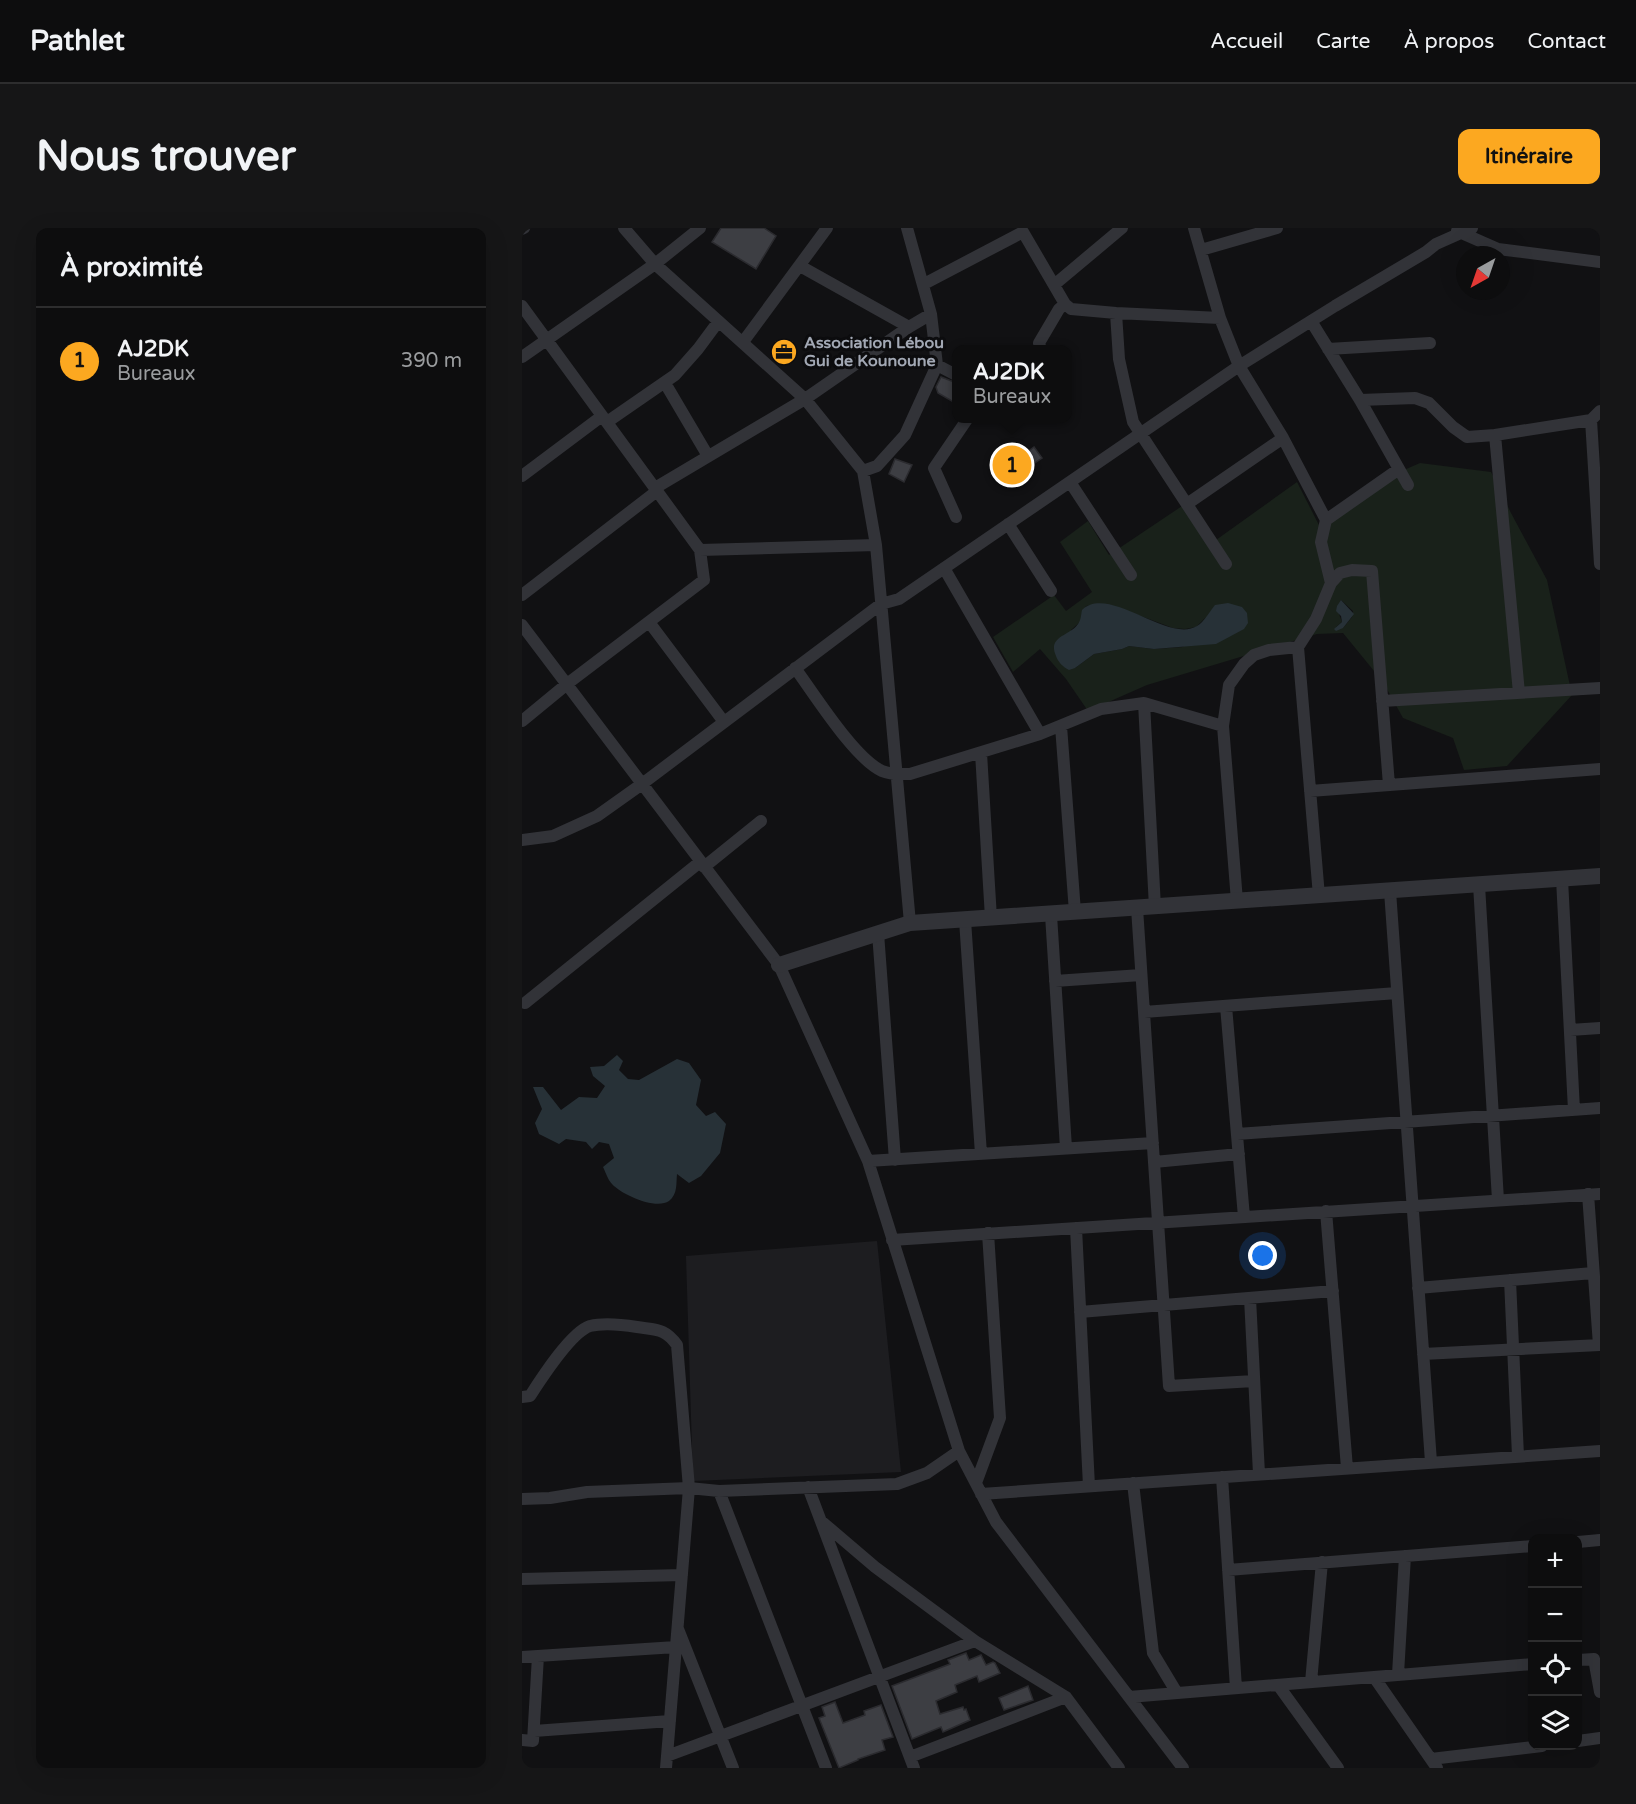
<!DOCTYPE html>
<html lang="fr">
<head>
<meta charset="utf-8">
<style>
  :root { --surface:#0d0d0e; --page:#161617; --text:#f1f3f6; --muted:#9a9c9e; --line:#2d2d2e; --accent:#fca820 }
  body { margin:0; font-family:"Varela Round",sans-serif; background:var(--page); color:var(--text) }
  .controls { position:absolute; right:18px; bottom:18px; display:grid; overflow:hidden; border-radius:12px; box-shadow:0 6px 24px #0002 }
  .controls button { width:54px; height:54px; display:grid; place-items:center; padding:0; border:0; border-bottom:2px solid var(--line); background:var(--surface); color:var(--text); font:30px sans-serif }
  .compass { position:absolute; left:934px; top:18px; width:54px; height:54px; border-radius:50%; background:var(--surface); box-shadow:0 6px 24px #0002; rotate:220deg }
  .you { position:absolute; left:741px; top:1028px; width:21px; height:21px; margin:-15px; border:4px solid #fff; border-radius:50%; background:#1a73e8; box-shadow:0 0 0 9px #1a73e833 }
  .badge { display:grid; place-items:center; width:39px; height:39px; border-radius:50%; background:var(--accent); color:#111; font-size:20px; font-weight:700 }
  .pin { position:absolute; translate:-50% -50%; border:3px solid #fff; box-shadow:0 2px 6px #0006 }
  .popup { position:absolute; left:430px; top:117px; width:120px; height:78px; box-sizing:border-box; display:grid; place-content:center; border-radius:12px; background:var(--surface); filter:drop-shadow(0 2px 4px #0005); font-size:20px; white-space:nowrap; color:var(--muted) }
  .popup b { font-size:22px; color:var(--text) }
  .popup::after { content:''; position:absolute; left:50%; top:100%; margin-left:-12px; border:12px solid transparent; border-top-color:var(--surface) }
  .list { margin:0; padding:0; list-style:none }
  h2 { display:flex; justify-content:space-between; align-items:center; height:78px; margin:0; padding:0 24px; font-size:26px }
  h2 small { font-size:20px; font-weight:400; color:var(--muted) }
  .list li { display:grid; grid-template-columns:39px 1fr auto; gap:18px; align-items:center; box-sizing:border-box; height:108px; padding:0 24px; border-top:2px solid var(--line) }
  .list b { display:block; font-size:22px; white-space:nowrap }
  .list p { margin:0; font-size:20px; white-space:nowrap; color:var(--muted) }
  .list em { font-size:20px; font-style:normal; color:var(--muted) }
  .icon { flex:none; width:33px; height:33px; fill:none; stroke:currentColor; stroke-width:2; stroke-linecap:round; stroke-linejoin:round }
  .map { position:relative; flex:none; width:1078px; height:1540px; overflow:hidden; border-radius:12px }
  header { display:flex; align-items:center; gap:36px; box-sizing:border-box; height:84px; padding:0 30px; background:var(--surface); border-bottom:2px solid var(--line) }
  header strong { font-size:28px }
  nav { display:flex; gap:33px; margin-inline-start:auto; font-size:21px }
  .intro { display:flex; align-items:center; justify-content:space-between; box-sizing:border-box; height:144px; padding:0 36px }
  h1 { margin:0; font-size:42px }
  .button { padding:15px 27px; border-radius:12px; background:var(--accent); color:#111; font-size:21px; font-weight:700 }
  main { display:flex; gap:36px; padding:0 36px }
  aside { flex:1; background:var(--surface); border-radius:12px; box-shadow:0 6px 24px #0002 }
  .map>svg:first-child { display:block }
</style>
</head>
<body>
<header>
<strong>Pathlet</strong>
<nav><a>Accueil</a><a>Carte</a><a>À propos</a><a>Contact</a></nav>
</header>
<div class="intro"><h1>Nous trouver</h1><a class="button">Itinéraire</a></div>
<main>
<aside>
<h2>À proximité<small></small></h2>
<ul class="list">
<li><span class="badge">1</span><div><b>AJ2DK</b><p>Bureaux</p></div><em>390 m</em></li>
</ul>
</aside>
<div class="map">
<svg width="1078" height="1540" viewBox="0 0 1078 1540">
  <rect width="100%" height="100%" fill="#111113"/>
  <path fill="#1d1d20" d="M 355,1013 L 379,1244 L 171,1253 L 164,1028 Z"/>
  <path fill="#19211a" fill-rule="evenodd" d="M 898,235 L 969,244 L 989,285 L 1025,352 L 1050,467 L 985,538 L 942,542 L 931,510 L 881,490 L 861,454 L 821,405 L 795,406 L 625,457 L 566,483 L 544,451 L 518,421 L 491,444 L 471,409 L 532,367 L 544,383 L 570,364 L 538,314 L 566,293 L 587,327 L 669,272 L 694,312 L 775,254 L 799,301 L 852,255 ZM 819,372 L 831,383 L 830,389 L 821,400 L 814,399 L 820,394 L 817,386 ZM 579,376 L 589,377 L 651,400 L 663,401 L 674,399 L 684,389 L 661,419 L 632,421 L 607,418 L 600,421 L 572,426 L 553,440 L 549,402 L 558,394 L 564,378 Z"/>
  <path fill="#273137" d="M 819,372 L 832,386 L 821,400 L 814,403 L 812,401 L 820,394 L 819,388 L 814,383 L 815,378 Z
    M 706,375 L 720,379 L 725,385 L 726,395 L 722,401 L 694,416 L 632,421 L 607,418 L 600,421 L 572,426 L 553,440 L 547,442 C 541,439 536,434 534,428 C 525,408 548,408 556,396 C 559,392 559,387 560,382 C 587,356 646,416 675,398 C 682,394 688,383 693,377 Z
    M 95,827 L 101,833 L 97,842 L 106,851 L 117,852 L 155,831 L 167,835 L 179,852 L 174,877 L 184,888 L 193,884 L 204,896 L 198,925 L 179,948 L 167,955 L 155,946 C 154,955 156,966 147,973 C 134,982 100,967 90,956 C 86,952 84,945 81,939 L 92,930 L 87,916 L 77,914 L 70,921 L 64,914 L 44,911 L 37,916 L 17,906 L 13,895 L 20,881 L 11,859 L 21,859 L 39,882 L 57,869 L 75,870 L 83,858 L 71,848 L 68,839 L 82,838 Z"/>
  <path fill="#3d3e43" stroke="#2b2b2f" stroke-width="1.5" d="M 199,0 L 242,0 L 254,8 L 234,41 L 190,14 Z
    M 419,149 L 435,155 L 435,176 L 416,165 L 414,159 Z
    M 512,219 L 520,230 L 501,243 L 494,230 L 501,221 L 505,224 Z
    M 373,231 L 390,237 L 382,254 L 367,246 Z
    M 444,1425 L 447,1432 L 459,1427 L 464,1437 L 471,1434 L 473,1435 L 478,1445 L 457,1454 L 455,1448 L 433,1457 L 435,1464 L 414,1473 L 418,1486 L 441,1479 L 442,1482 L 444,1481 L 448,1492 L 421,1504 L 419,1499 L 390,1511 L 370,1458 L 428,1436 L 426,1432 Z
    M 506,1458 L 511,1472 L 482,1482 L 477,1470 Z
    M 313,1474 L 321,1495 L 343,1487 L 342,1483 L 359,1477 L 371,1509 L 360,1512 L 363,1522 L 336,1531 L 336,1532 L 317,1540 L 297,1490 L 303,1488 L 300,1479 Z"/>
  <g fill="none" stroke-linecap="round" stroke-linejoin="round">
    <path stroke="#323338" stroke-width="12" d="M 102,0 L 133,36 L 283,171 L 341,243 L 354,317 L 388,695
      M 672,0 L 698,90 L 717,138 L 761,210 L 804,292
      M 0,1 L 2,0
      M 935,3 L 976,21 L 1078,34
      M 679,22 L 755,0
      M 278,38 L 387,99
      M 402,56 L 501,4 L 543,76 L 549,81 L 594,85 L 698,90
      M 532,57 L 600,0
      M 0,78 L 178,322 L 182,352 L 45,456 L 0,493
      M 594,85 L 597,131 L 611,194 L 704,336
      M 789,93 L 838,172 L 886,257
      M 221,114 L 305,0
      M 806,121 L 908,115
      M 519,122 L 517,115 L 537,81 L 543,76
      M 0,129 L 133,36 L 178,0
      M 415,137 L 434,147
      M 143,155 L 186,228
      M 838,172 L 893,170 L 907,175 L 931,199 L 945,209 L 973,207
      M 1069,192 L 1078,336
      M 85,194 L 153,147 L 176,121 L 196,94
      M 341,243 L 355,238 L 383,207 L 415,137 L 409,86 L 385,0
      M 0,248 L 80,188
      M 548,254 L 609,347
      M 133,260 L 283,171 L 387,99 L 409,86
      M 665,276 L 761,210
      M 434,289 L 412,240 L 446,190
      M 486,296 L 529,363
      M 178,322 L 354,317
      M 422,340 L 518,506
      M 809,355 L 799,314 L 804,292 L 877,241
      M 0,367 L 135,263
      M 127,394 L 202,494
      M 0,397 L 257,737 L 346,933 L 437,1223 L 474,1294 L 661,1540
      M 776,419 L 797,668
      M 273,440 C 293,467 332,530 360,543 C 369,547 379,546 388,546 L 518,506 L 579,481 L 622,475 L 701,498
      M 997,465 L 973,207 L 1069,192 L 1078,183
      M 860,473 L 1078,460
      M 622,475 L 633,679
      M 539,498 L 553,684
      M 459,525 L 469,690
      M 788,563 L 1078,541
      M 0,612 L 31,608 L 75,588 L 120,556 L 359,376 L 377,371 L 717,138 L 813,78 L 904,24 L 914,16 L 950,0
      M 182,639 L 239,593
      M 1040,651 L 1052,882
      M 957,657 L 976,972
      M 868,663 L 909,1234
      M 715,673 L 701,498 L 707,457 L 722,436 L 732,427 L 747,422 L 776,419 L 794,391 L 809,355 L 818,345 L 830,342 L 850,343 L 867,557
      M 615,680 L 647,1158 L 732,1153
      M 529,687 L 544,920
      M 443,692 L 459,926
      M 356,705 L 373,932
      M 533,753 L 619,747
      M 3,775 L 178,634
      M 704,778 L 722,989
      M 622,784 L 875,765
      M 1048,802 L 1078,800
      M 715,906 L 1078,880
      M 346,933 L 631,915
      M 632,934 L 717,926
      M 1066,966 L 1077,1117
      M 804,983 L 825,1240
      M 554,1000 L 567,1258
      M 370,1012 L 1078,966
      M 988,1052 L 996,1228
      M 896,1060 L 1071,1045
      M 728,1070 L 737,1246
      M 558,1084 L 811,1063
      M 901,1126 L 1078,1117
      M 0,1169 L 8,1168 C 19,1151 49,1104 68,1098 C 81,1095 102,1097 115,1099 C 134,1102 143,1100 155,1117 L 167,1260 L 144,1540
      M 700,1249 L 714,1460
      M 454,1255 L 478,1190 L 466,1005
      M 611,1255 L 631,1425 L 655,1465
      M 286,1259 L 392,1540
      M 197,1263 L 304,1540
      M 459,1266 L 1078,1223
      M 0,1271 L 28,1270 L 65,1264 L 167,1260 L 197,1263 L 375,1256 L 405,1245 L 437,1223
      M 299,1293 L 353,1339 L 453,1413 L 544,1469 L 597,1540
      M 1056,1314 L 1078,1312
      M 706,1342 L 1011,1318
      M 0,1351 L 160,1347
      M 156,1401 L 211,1540
      M 0,1429 L 154,1419
      M 1056,1432 L 1072,1431 L 1078,1464
      M 876,1446 L 883,1328
      M 852,1449 L 915,1540
      M 789,1454 L 800,1334
      M 756,1457 L 816,1540
      M 607,1469 L 1011,1436
      M 12,1503 L 148,1493
      M 0,1512 L 11,1513 L 16,1428
      M 1056,1513 L 1078,1510
      M 145,1528 L 453,1413
      M 388,1529 L 544,1469
      M 909,1531 L 1020,1518"/>
    <path stroke="#323338" stroke-width="16" d="M 257,737 L 388,695 L 1078,648"/>
  </g>
  <defs>
    <g id="office-disc" transform="scale(1.35)"><circle r="9.5" fill="#fca820" stroke="#0c0c0e"/><path d="M-6-3h4V-5.5h4V-3h4V5H-6ZM-1-4.5V-3h2v-1.5ZM-6 0V1H6V0Z" fill="#111"/></g>
  </defs>
  <g fill-rule="evenodd">
    <use href="#office-disc" x="262" y="124"/>
  </g>
  <g text-anchor="middle" dominant-baseline="central" stroke-width="6" stroke-linejoin="round" paint-order="stroke">
    <g font-size="16" font-weight="bold" fill="#a2a8b4" stroke="#0c0c0e" text-anchor="start">
      <text x="282" y="115">Association Lébou<tspan x="282" dy="18">Gui de Kounoune</tspan></text>
    </g>
  </g>
</svg>
<div class="controls">
<button>+</button>
<button>−</button>
<button><svg class="icon" aria-label="locate" viewBox="0 0 24 24"><circle cx="12" cy="12" r="6"/><path d="M12 2v4M12 18v4M2 12h4M18 12h4"/></svg></button>
<button><svg class="icon" aria-label="layers" viewBox="0 0 24 24"><path d="M12 4l9 5-9 5-9-5zM3 14l9 5 9-5"/></svg></button>
</div>
<svg class="compass" viewBox="-18 -18 36 36"><path d="M0-13l5 13h-10z" fill="#e53935"/><path d="M0 13l5-13h-10z" fill="#9a9c9e"/></svg>
<div class="you"></div>
<div class="pin badge" style="left:490px;top:237px">1</div>
<div class="popup"><b>AJ2DK</b>Bureaux</div>
</div>
</main>
</body>
</html>
